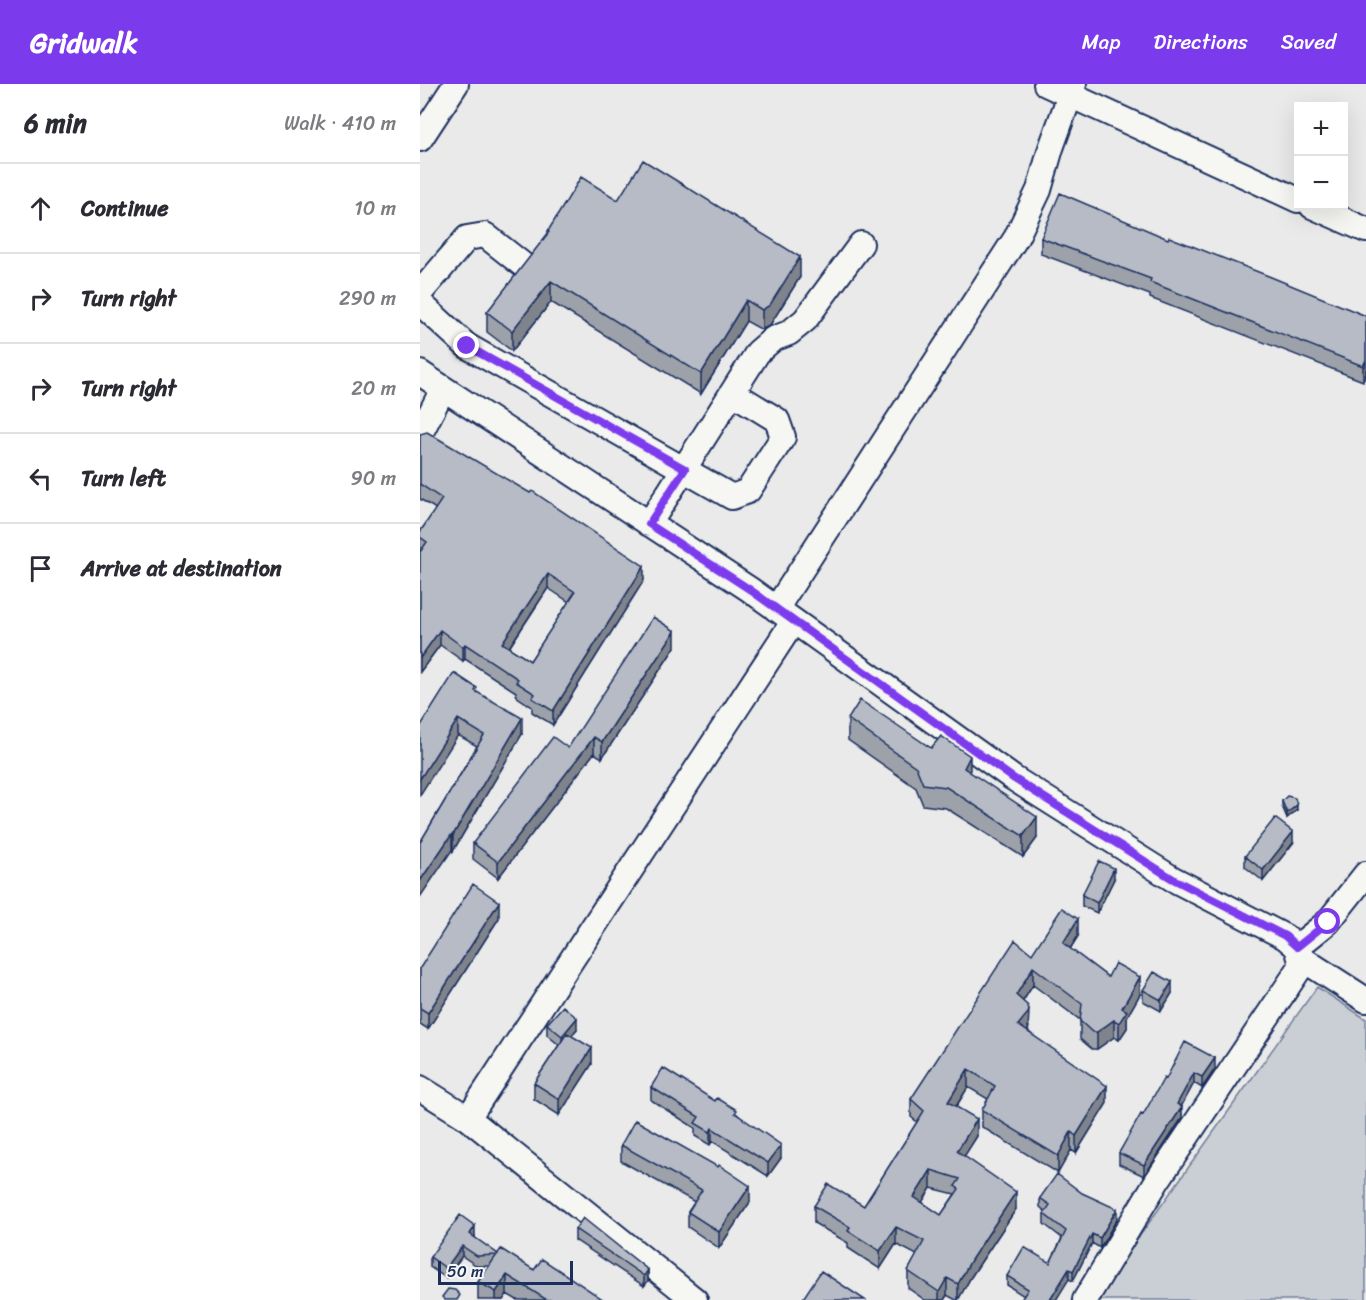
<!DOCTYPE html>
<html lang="en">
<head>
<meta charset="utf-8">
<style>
  :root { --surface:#fff; --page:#f2f2f3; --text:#2b2b33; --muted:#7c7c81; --line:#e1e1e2; --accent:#7c3aed }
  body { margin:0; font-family:Sriracha,sans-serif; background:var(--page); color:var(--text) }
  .controls { position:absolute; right:18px; top:18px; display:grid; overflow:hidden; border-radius:0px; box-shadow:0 6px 24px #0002 }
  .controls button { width:54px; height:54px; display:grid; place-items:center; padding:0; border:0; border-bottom:2px solid var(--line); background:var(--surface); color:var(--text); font:30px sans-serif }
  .scale { position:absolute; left:18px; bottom:15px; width:135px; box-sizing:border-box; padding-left:6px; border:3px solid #1b2f5e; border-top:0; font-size:16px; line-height:21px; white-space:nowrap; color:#1b2f5e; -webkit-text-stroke:4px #f6f6f2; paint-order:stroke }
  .stop { position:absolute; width:18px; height:18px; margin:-14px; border:4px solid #7c3aed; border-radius:50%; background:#fff }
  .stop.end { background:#7c3aed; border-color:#fff; box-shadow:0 2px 6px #0008 }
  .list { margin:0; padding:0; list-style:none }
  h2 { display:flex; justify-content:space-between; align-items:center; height:78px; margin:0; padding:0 24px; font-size:26px }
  h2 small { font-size:20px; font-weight:400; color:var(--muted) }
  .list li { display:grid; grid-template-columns:39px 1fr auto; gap:18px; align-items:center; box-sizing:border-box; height:90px; padding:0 24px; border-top:2px solid var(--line) }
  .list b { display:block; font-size:22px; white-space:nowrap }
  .list em { font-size:20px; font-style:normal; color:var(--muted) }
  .icon { flex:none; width:33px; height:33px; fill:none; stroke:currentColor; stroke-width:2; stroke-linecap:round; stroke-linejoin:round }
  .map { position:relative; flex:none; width:946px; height:1216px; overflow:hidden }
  header { display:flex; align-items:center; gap:36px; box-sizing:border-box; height:84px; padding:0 30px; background:var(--accent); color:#fff }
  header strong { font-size:28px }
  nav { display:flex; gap:33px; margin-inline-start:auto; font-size:21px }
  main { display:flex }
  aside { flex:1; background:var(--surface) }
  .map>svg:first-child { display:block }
</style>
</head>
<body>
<header>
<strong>Gridwalk</strong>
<nav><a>Map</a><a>Directions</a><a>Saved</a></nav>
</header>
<main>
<aside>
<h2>6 min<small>Walk · 410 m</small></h2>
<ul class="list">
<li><svg class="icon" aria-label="ahead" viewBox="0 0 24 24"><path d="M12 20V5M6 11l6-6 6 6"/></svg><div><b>Continue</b></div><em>10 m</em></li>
<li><svg class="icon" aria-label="right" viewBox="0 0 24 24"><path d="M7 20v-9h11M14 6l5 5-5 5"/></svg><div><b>Turn right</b></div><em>290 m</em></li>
<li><svg class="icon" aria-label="right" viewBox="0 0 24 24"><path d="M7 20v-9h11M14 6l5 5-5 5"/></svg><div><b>Turn right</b></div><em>20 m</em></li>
<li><svg class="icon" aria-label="left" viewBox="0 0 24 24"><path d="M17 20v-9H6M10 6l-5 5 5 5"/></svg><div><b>Turn left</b></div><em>90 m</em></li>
<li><svg class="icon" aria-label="arrive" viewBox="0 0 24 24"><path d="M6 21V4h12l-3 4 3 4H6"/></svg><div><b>Arrive at destination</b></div></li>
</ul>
</aside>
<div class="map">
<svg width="946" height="1216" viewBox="0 0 946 1216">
  <rect width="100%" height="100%" fill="#e9eae9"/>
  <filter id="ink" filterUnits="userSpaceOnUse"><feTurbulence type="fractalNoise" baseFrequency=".0167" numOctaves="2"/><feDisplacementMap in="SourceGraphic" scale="12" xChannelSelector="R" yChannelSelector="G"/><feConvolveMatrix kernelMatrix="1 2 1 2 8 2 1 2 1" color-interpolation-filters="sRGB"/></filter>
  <g filter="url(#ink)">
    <path fill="#caced5" stroke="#727e9a" stroke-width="1.5" d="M 897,903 L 946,935 L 946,1216 L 674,1216 Z"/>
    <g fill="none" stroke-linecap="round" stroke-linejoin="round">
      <g stroke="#1b2f5e" stroke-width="28">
        <path id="minor" d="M 626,0 L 878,116
          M 0,55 L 36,0
          M 892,122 L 946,146
          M 0,209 L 47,154 L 65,151 L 103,181
          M 0,219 L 47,262 L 312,413 L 328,407 L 363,353 L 357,336 L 313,309
          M 0,289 L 329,505 L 593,694 L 753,795 L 865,853 L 877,863 L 882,881 L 737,1097 L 665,1216
          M 0,350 L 23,305
          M 229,440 L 338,268 L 353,255 L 369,249 L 385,236 L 441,160
          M 356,525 L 596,154 L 619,106 L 631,64 L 654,0
          M 877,863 L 908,838 L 946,790
          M 881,874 L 946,916
          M 0,1004 L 48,1034 L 275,1216
          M 48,1034 L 373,538"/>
      </g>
      <use href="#minor" stroke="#f6f6f2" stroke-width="24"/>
    </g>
    <path fill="#9da1aa" stroke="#1b2f5e" stroke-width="1.5" fill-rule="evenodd" d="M 198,116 L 380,193 L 350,241 L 342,246 L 326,237 L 281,310 L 131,218 L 92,267 L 67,248 L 67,228 L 128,150 L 128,147 Z
      M 621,154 L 748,155 L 946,232 L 946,291 L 943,297 L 730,214 L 730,211 L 621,170 Z
      M 0,350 L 224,496 L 133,641 L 112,628 L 112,623 L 96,612 L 96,608 L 45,575 L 43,577 L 20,561 L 0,588 L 0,448 L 16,425 L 0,415 ZM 128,504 L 149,518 L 110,577 L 89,564 Z
      M 255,563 L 182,674 L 174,669 L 78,794 L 53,775 L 53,759 L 148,664 Z
      M 57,609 L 102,650 L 33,767 L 1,757 L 57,662 L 38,651 L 0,643 Z
      M 428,635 L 511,664 L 550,688 L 617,754 L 603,773 L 526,724 L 503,721 L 496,704 L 428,656 Z
      M 862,717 L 877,726 L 867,734 L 862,722 Z
      M 873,759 L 843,797 L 825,783 L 825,772 Z
      M 694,795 L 677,829 L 662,822 L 662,811 Z
      M 79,834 L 8,945 L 0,940 L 0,884 Z
      M 658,852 L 650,865 L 688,893 L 720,910 L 707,933 L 707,944 L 699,956 L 694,953 L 677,965 L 672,965 L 660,955 L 660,936 L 613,901 L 603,917 L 609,943 L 608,947 L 687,1019 L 656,1069 L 651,1066 L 638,1089 L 562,1043 L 562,1026 L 568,1015 L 548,1003 L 536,1023 L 557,1052 L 544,1072 L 596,1125 L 551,1193 L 538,1216 L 536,1216 L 527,1211 L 524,1216 L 505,1216 L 488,1204 L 488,1187 L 497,1171 L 476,1160 L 460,1185 L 428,1164 L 428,1159 L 394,1139 L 394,1122 L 444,1122 L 497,1038 L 491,1033 L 491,1015 L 612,870 ZM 511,1104 L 535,1110 L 521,1131 L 502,1118 Z
      M 723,906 L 752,909 L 741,927 L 723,917 Z
      M 127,940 L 157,945 L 151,952 L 172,980 L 139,1031 L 114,1015 L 114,999 L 139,961 L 127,951 Z
      M 795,985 L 782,1004 L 774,999 L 761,1023 L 762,1034 L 724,1092 L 699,1080 L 699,1069 L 746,995 Z
      M 231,1003 L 317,1030 L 361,1074 L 348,1092 L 292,1057 L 290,1061 L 275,1052 L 275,1044 L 231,1016 Z
      M 201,1061 L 330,1118 L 299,1164 L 268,1143 L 268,1128 L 275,1118 L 201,1077 Z
      M 620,1114 L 697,1135 L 680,1164 L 672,1159 L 653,1197 L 649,1195 L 604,1212 L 587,1201 L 587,1192 L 630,1179 L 642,1154 L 624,1140 L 624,1130 L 626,1128 L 620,1123 Z
      M 155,1145 L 228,1186 L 228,1197 L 224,1202 L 155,1156 Z
      M 55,1152 L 55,1154 L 78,1170 L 184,1216 L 97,1216 L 87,1210 L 83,1216 L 58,1216 L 58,1198 L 70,1182 L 57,1182 L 42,1172 L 26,1194 L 10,1183 L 10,1173 Z"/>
    <path fill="#7f838b" stroke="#1b2f5e" stroke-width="1.5" d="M 380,173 L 380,193 L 350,241 L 342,246 L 342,226 Z
      M 131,197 L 131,218 L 92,267 L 92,247 Z
      M 326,216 L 326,237 L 281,310 L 281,290 Z
      M 946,276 L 946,291 L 943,297 L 943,282 Z
      M 224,482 L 224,496 L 133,641 L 133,627 Z
      M 128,490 L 128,504 L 82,574 L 82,559 Z
      M 20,546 L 20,561 L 0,588 L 0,574 Z
      M 255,547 L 255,563 L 182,674 L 182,658 Z
      M 45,560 L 45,575 L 43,577 L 43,563 Z
      M 102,634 L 102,650 L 33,767 L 33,751 Z
      M 38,635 L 38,651 L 0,711 L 0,695 Z
      M 174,653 L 174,669 L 78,794 L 78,778 Z
      M 550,672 L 550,693 L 544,684 Z
      M 877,721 L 877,726 L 867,734 L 867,729 Z
      M 617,733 L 617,754 L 603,773 L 603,752 Z
      M 873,748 L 873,759 L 843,797 L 843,786 Z
      M 32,750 L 32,766 L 0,813 L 0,797 Z
      M 694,784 L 694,795 L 677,829 L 677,819 Z
      M 79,818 L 79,834 L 8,945 L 8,929 Z
      M 658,835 L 658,852 L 643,876 L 643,859 Z
      M 613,883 L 613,901 L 596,928 L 596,911 Z
      M 720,893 L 720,910 L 707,933 L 707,944 L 699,956 L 699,939 L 702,924 Z
      M 752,898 L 752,909 L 741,927 L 741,916 Z
      M 609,926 L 608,947 L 598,958 L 598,941 Z
      M 157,934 L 157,945 L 142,963 L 142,952 Z
      M 694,936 L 694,953 L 677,965 L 677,948 Z
      M 172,964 L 172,980 L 139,1031 L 139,1015 Z
      M 795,974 L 795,985 L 782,1004 L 782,993 Z
      M 548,985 L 548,1003 L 528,1035 L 528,1018 Z
      M 774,989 L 774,999 L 757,1030 L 757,1020 Z
      M 687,1002 L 687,1019 L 656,1069 L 656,1052 Z
      M 762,1023 L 762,1034 L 724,1092 L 724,1081 Z
      M 557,1035 L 557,1052 L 537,1084 L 537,1067 Z
      M 292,1044 L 292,1057 L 290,1061 L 290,1048 Z
      M 651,1048 L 651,1066 L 638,1089 L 638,1072 Z
      M 361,1061 L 361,1074 L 348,1092 L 348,1079 Z
      M 511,1086 L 511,1104 L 494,1131 L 494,1113 Z
      M 330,1102 L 330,1118 L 299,1164 L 299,1148 Z
      M 596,1108 L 596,1125 L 551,1193 L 538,1216 L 538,1200 L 551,1176 Z
      M 697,1125 L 697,1135 L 680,1164 L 680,1154 Z
      M 55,1142 L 55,1152 L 50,1160 L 50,1150 Z
      M 476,1143 L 476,1160 L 460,1185 L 460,1167 Z
      M 672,1150 L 672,1159 L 653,1197 L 653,1187 Z
      M 42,1162 L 42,1172 L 26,1194 L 26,1184 Z
      M 649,1185 L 649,1195 L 636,1216 L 630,1216 Z
      M 228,1186 L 228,1197 L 224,1202 L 224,1192 Z
      M 87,1191 L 87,1210 L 83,1216 L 76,1216 L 76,1208 Z
      M 527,1194 L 527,1211 L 524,1216 L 519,1216 L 519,1208 Z"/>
    <path fill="#b6bbc6" stroke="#1b2f5e" stroke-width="1.5" fill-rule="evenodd" d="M 223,76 L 380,173 L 350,221 L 342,226 L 326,216 L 281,290 L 131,197 L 92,247 L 67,228 L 129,148 L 128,147 L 161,93 L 198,116 Z
      M 640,109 L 748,155 L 749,153 L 851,193 L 946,232 L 946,276 L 943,282 L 730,198 L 731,195 L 621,154 Z
      M 7,348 L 110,409 L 112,407 L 224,482 L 133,627 L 112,614 L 115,610 L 96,598 L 98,595 L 45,560 L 43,563 L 20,546 L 0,574 L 0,468 L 7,458 L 0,453 L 0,448 L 22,415 L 0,400 L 0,350 ZM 128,490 L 155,508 L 110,577 L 82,559 Z
      M 233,533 L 255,547 L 182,658 L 174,653 L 78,778 L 53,759 L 133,653 L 148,664 Z
      M 34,589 L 57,604 L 55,607 L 102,634 L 33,751 L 32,750 L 0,797 L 0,756 L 1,757 L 64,651 L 38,635 L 0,695 L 0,643 Z
      M 440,616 L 511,664 L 521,652 L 550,672 L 544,684 L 617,733 L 603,752 L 526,703 L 503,700 L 496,683 L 428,635 Z
      M 867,712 L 875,714 L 877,721 L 867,729 L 862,717 Z
      M 855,734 L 873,748 L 843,786 L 825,772 Z
      M 679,777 L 694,784 L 677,819 L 662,811 Z
      M 53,800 L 79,818 L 8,929 L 0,924 L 0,884 Z
      M 642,824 L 658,835 L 643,859 L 688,893 L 695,879 L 720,893 L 702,924 L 707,927 L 699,939 L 694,936 L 677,948 L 672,948 L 660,937 L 662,920 L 613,883 L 596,911 L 608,922 L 609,926 L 608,929 L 598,941 L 687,1002 L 656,1052 L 651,1048 L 638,1072 L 562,1026 L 575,1002 L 548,985 L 528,1018 L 557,1035 L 537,1067 L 596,1108 L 551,1176 L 538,1200 L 527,1194 L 519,1208 L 488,1187 L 504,1157 L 476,1143 L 460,1167 L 428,1147 L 430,1143 L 394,1122 L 408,1100 L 444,1122 L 504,1027 L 491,1015 L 595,856 L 612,870 ZM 511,1086 L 540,1095 L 535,1102 L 539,1105 L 521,1131 L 494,1113 Z
      M 734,888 L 752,898 L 741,916 L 723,906 Z
      M 143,922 L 157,934 L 142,952 L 127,940 Z
      M 147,949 L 172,964 L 139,1015 L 114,999 Z
      M 765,958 L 795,974 L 782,993 L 774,989 L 757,1020 L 762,1023 L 724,1081 L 699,1069 L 721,1030 L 723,1031 L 744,994 L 746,995 Z
      M 243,984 L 295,1017 L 297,1014 L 317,1026 L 315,1029 L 361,1061 L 348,1079 L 292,1044 L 290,1048 L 275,1039 L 279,1033 L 231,1003 Z
      M 215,1036 L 298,1083 L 299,1081 L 330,1102 L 299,1148 L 268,1128 L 282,1106 L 201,1061 Z
      M 637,1090 L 662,1109 L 697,1125 L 680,1154 L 672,1150 L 653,1187 L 649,1185 L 630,1216 L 601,1216 L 608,1205 L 587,1192 L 604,1163 L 630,1179 L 646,1147 L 624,1130 L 630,1121 L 620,1114 Z
      M 40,1131 L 55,1142 L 50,1150 L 78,1170 L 77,1171 L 57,1172 L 42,1162 L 26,1184 L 10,1173 Z
      M 163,1134 L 228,1186 L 224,1192 L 155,1145 Z
      M 81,1165 L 114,1186 L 122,1175 L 184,1216 L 127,1216 L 87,1191 L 76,1208 L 58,1198 Z
      M 401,1187 L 445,1216 L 382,1216 Z
      M 28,1205 L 35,1206 L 40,1211 L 37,1216 L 25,1216 L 22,1213 Z"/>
  </g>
  <g fill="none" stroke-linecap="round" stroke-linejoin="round" filter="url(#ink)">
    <path stroke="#7c3aed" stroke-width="8" d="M 47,262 L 265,385 L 229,440 L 329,505 L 593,694 L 753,795 L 865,852 L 877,863 L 908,838"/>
  </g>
</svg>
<div class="controls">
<button>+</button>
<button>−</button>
</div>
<div class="scale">50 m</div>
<div class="stop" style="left:908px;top:838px"></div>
<div class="stop end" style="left:47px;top:262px"></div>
</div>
</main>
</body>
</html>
